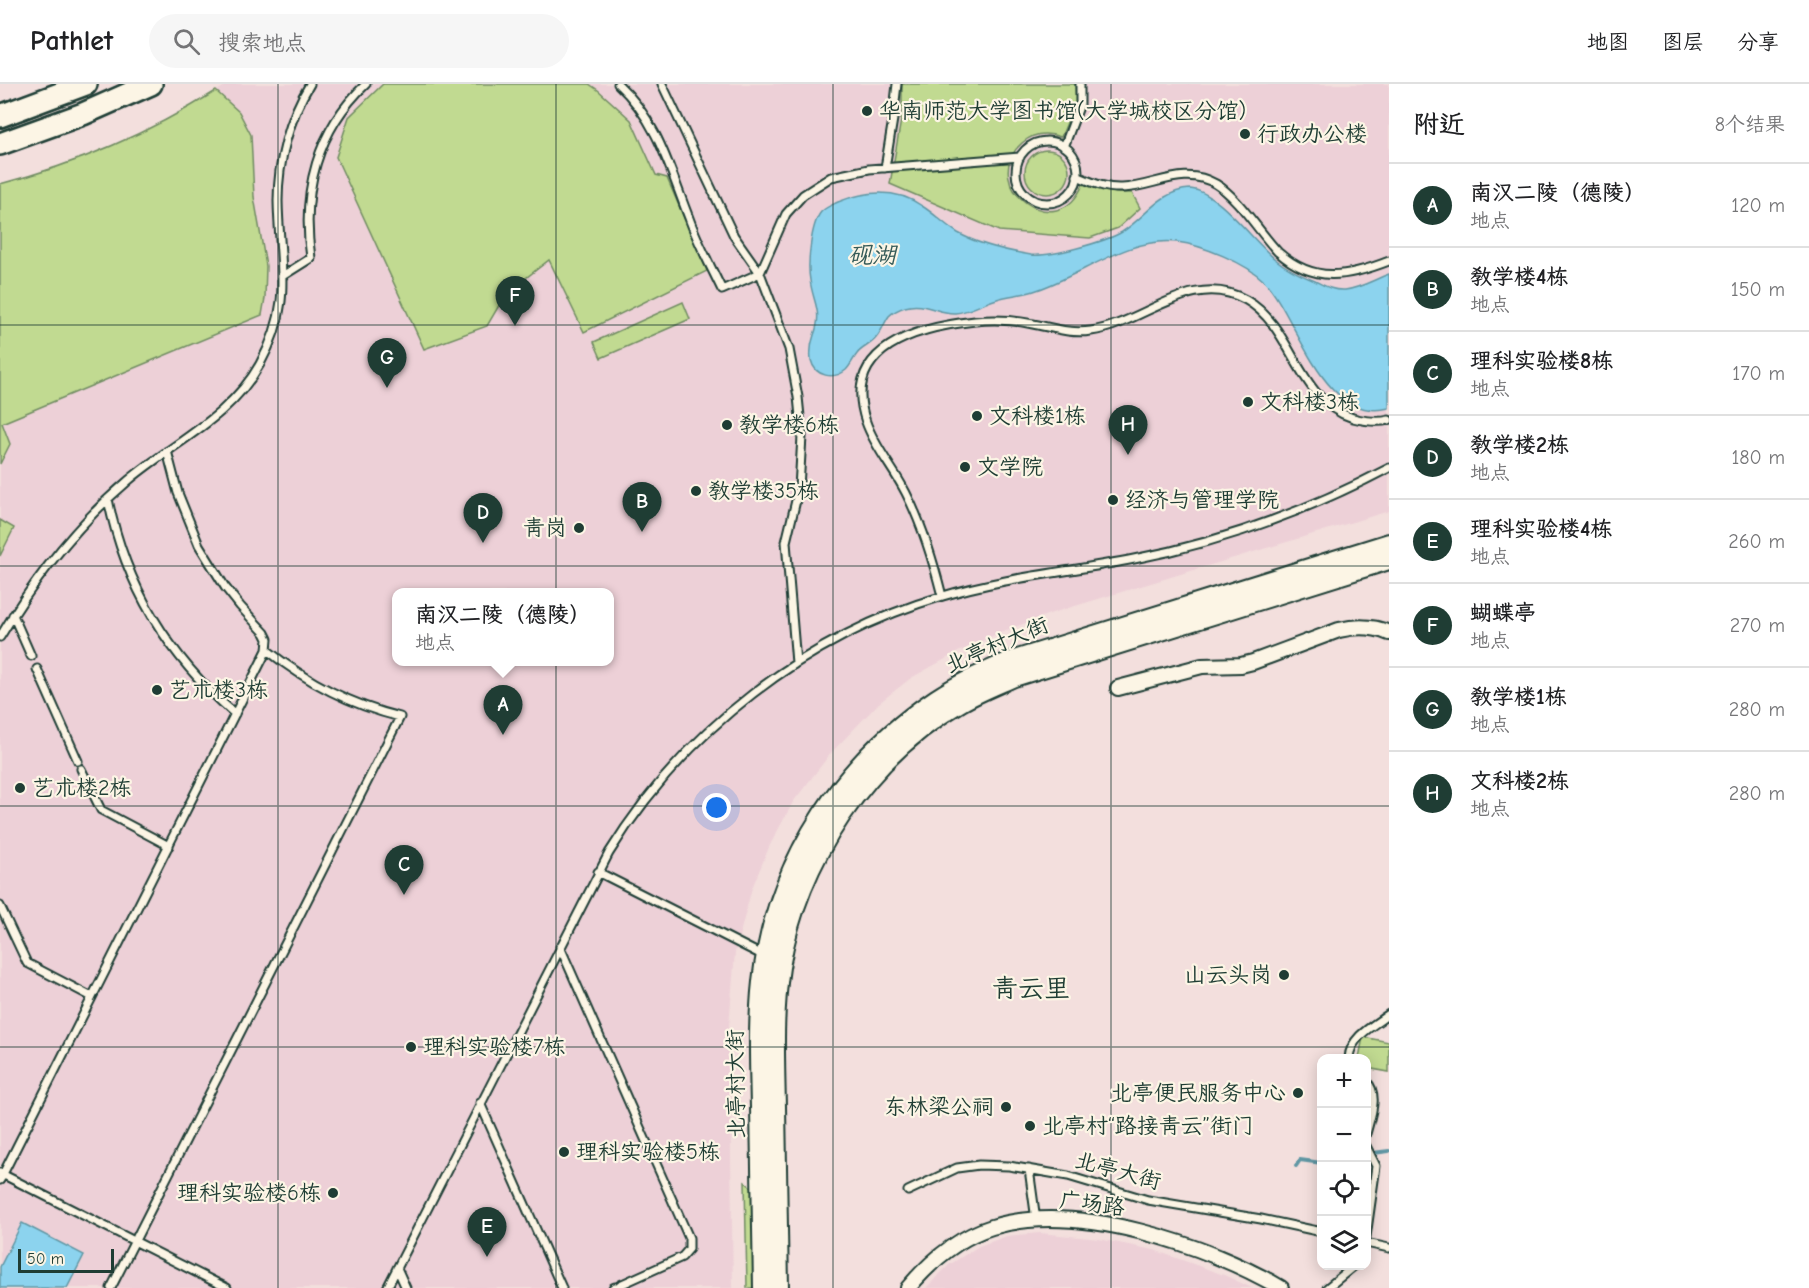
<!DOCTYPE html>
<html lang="zh">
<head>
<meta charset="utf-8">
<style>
  :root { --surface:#fff; --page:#f6f6f6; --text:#202124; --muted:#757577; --line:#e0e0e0; --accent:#1f3d34 }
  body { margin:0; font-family:"Comic Neue","LXGW WenKai TC",sans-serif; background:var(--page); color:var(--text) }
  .controls { position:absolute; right:18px; bottom:18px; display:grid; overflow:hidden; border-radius:12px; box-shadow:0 3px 15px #0003 }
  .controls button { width:54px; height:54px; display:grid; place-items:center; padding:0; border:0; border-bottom:2px solid var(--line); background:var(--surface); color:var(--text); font:30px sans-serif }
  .scale { position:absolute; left:18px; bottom:15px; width:96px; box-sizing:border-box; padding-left:6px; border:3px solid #1f3d34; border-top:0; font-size:16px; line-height:21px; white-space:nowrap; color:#1f3d34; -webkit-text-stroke:4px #fcf5e5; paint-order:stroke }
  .you { position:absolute; left:717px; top:724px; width:21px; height:21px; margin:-15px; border:4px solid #fff; border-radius:50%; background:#1a73e8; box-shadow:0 0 0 9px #1a73e833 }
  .badge { display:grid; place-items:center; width:39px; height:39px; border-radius:50%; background:var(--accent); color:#fff; font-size:20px; font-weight:700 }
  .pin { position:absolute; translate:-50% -50px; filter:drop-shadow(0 2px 3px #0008) }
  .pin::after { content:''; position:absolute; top:32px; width:21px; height:18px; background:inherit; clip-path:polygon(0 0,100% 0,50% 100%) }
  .popup { position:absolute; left:392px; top:504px; width:222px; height:78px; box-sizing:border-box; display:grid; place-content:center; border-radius:12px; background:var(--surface); filter:drop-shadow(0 2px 4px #0005); font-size:20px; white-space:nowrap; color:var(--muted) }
  .popup b { font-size:22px; color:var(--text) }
  .popup::after { content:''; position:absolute; left:50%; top:100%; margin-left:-12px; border:12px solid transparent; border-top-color:var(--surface) }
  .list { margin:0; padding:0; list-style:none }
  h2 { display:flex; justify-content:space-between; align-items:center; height:78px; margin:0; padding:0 24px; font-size:26px }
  h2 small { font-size:20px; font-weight:400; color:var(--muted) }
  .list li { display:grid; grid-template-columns:39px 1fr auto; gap:18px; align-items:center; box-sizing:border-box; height:84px; padding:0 24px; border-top:2px solid var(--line) }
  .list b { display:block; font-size:22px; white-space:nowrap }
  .list p { margin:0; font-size:20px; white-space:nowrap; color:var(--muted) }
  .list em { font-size:20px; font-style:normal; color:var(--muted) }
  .icon { flex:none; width:33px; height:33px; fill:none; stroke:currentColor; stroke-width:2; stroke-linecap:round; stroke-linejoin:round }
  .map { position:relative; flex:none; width:1389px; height:1204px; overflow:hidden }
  header { display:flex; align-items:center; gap:36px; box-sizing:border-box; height:84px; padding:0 30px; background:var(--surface); border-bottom:2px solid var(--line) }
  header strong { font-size:28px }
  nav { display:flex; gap:33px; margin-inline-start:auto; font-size:21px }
  .search { width:420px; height:54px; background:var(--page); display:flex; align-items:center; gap:15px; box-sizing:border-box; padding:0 21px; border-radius:33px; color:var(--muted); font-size:22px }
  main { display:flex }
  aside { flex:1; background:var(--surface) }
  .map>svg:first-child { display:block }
</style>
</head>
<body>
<header>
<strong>Pathlet</strong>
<div class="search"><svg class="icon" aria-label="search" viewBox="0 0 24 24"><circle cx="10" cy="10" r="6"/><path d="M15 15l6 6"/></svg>搜索地点</div>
<nav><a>地图</a><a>图层</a><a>分享</a></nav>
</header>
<main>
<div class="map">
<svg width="1389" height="1204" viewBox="0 0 1389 1204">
  <rect width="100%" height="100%" fill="#f3dfdd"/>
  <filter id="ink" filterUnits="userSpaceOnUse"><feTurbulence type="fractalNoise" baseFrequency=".0167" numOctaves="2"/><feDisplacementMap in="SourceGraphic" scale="12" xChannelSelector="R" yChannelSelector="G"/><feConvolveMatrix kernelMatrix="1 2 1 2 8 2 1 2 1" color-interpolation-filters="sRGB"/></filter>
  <g filter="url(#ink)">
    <path fill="#edd0d7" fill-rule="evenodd" d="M 228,0 L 1389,0 L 1389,427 L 1052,529 L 999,549 L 958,568 L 911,594 L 879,619 L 831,669 L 793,718 L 770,761 L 752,804 L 735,868 L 729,942 L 733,1204 L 0,1204 L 0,100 L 78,77 L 148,46 L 184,27 ZM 396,508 L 610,508 L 610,578 L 396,578 Z
      M 1040,1149 L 1099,1155 L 1154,1166 L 1224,1191 L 1252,1204 L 926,1204 L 949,1181 L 979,1162 L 1007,1152 Z"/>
    <path fill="#c1da91" stroke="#708c62" stroke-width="1.5" d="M 383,0 L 589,0 L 598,6 L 631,36 L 656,91 L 667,94 L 707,187 L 584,248 L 549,176 L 517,201 L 501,218 L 487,242 L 424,265 L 336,73 L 349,33 Z
      M 902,0 L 1075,0 L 1076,17 L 1061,53 C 1047,48 1033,49 1022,59 C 976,100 1058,163 1083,100 L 1116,109 L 1132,109 L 1140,124 L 1118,144 L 1090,154 L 999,147 L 890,100 L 902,30 Z
      M 216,7 L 239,28 L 251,51 L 254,113 L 266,182 L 265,214 L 262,231 L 2,339 L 10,360 L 0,380 L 0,100 C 77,80 149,49 216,7 Z
      M1025 88a22 22 0 1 1 44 0a22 22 0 1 1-44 0Z
      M 683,218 L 690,235 L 601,274 L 594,258 Z
      M 0,436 L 14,444 L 0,472 Z
      M 1363,953 L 1389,958 L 1389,988 L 1367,984 L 1366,974 L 1359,974 Z
      M 745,1098 L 755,1106 L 756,1204 L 747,1204 Z"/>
    <path fill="#8cd3ee" stroke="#6097a4" stroke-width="1.5" d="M 1190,105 C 1218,107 1252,156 1275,175 C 1287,185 1300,191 1315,197 C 1325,202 1333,207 1345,206 C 1361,204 1375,195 1389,190 L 1389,324 C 1322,341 1298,233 1264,197 C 1246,179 1202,161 1177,158 C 1128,152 1080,193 1034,207 C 1022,211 1009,211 997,215 C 983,219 969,228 955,229 C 938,230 924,217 905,223 C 899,225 894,227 889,232 C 884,239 882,247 876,254 C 871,261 862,263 857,270 C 853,275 851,281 846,286 C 834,296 815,293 811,276 C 810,268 811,259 814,251 C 823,227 813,219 810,196 C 807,180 811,140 821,128 C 826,123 832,121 838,118 C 866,107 896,104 922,122 C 935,130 945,141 958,149 C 979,161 1007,167 1031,171 C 1050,173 1105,158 1122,148 C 1146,133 1159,107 1190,105 Z
      M 22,1139 L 84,1171 L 67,1204 L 0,1204 L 0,1183 Z"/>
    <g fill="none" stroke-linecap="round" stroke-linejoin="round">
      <path stroke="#6097a4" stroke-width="4" d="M 1373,1069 L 1389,1067
        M 1296,1082 L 1300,1076 L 1322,1079"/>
      <g stroke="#1f3d34" stroke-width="11">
        <path id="service" d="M 618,0 C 658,37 670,86 689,134 C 698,159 711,183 722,206 L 760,189 L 786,130 L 803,111 L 831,93 L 869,85 L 1020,73
          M 662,0 L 734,152 L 760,189 L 789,265 L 798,313 L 802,352 L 799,404 L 786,458 L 796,579
          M1016 88a31 31 0 1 1 62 0a31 31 0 1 1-62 0Z
          M 1064,63 L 1080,20 L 1080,0
          M 885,84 L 893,35 L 897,0
          M 1077,92 C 1091,98 1106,105 1122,104 C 1155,103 1183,81 1216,100 C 1239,114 1259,148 1278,168 C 1314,200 1348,193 1389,177
          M 284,191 L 311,174 C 301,108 317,46 366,0
          M 167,367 L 178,409 L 199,461 L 225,503 L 240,522 L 265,549 L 268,555 L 267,566
          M 108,415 C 125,501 169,573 235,630
          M 942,512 C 933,476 923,442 906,409 C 894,385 875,364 866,338 C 840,263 919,243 975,237 C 994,235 1014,236 1033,240 C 1053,244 1071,250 1091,247 C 1143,240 1192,185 1246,216 C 1294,243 1296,316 1353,334 C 1365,337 1377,339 1389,336
          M 13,531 L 31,572
          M 0,553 C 35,494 76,441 129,396 C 174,358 231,333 260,280 C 294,218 279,181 278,117 C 278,77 289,34 310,0
          M 37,585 L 78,677
          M 81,685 L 101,726 L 169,762
          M 598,788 L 764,872
          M 0,822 L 27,879 L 92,913
          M 560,863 L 689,1154 L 689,1165 L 682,1173 L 620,1201
          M 1349,974 C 1350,953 1374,941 1389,930
          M 1366,997 C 1380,1010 1370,1034 1366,1050
          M 480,1019 L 562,1204
          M 1366,1062 L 1376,1082 L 1366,1153
          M 1029,1085 L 1036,1136
          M 0,1089 L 227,1204
          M 0,1096 L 267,566 C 307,598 351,621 400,633 L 111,1204
          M 908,1107 L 957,1084 L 979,1081 L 1009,1082 L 1068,1092 L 1148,1116 L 1261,1135 L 1322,1148
          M 1366,1159 L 1389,1164
          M 397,1184 L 406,1204
          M 387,1204 L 609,769 C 684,647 806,552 943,512 C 1005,493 1070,488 1134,475 C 1223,458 1309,426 1389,384
          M 613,1204 L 615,1203
          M 1327,1204 L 1354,1182"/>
      </g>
      <g stroke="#1f3d34" stroke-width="18">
        <path id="minor" d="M 1118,604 L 1202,582 L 1241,581 L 1253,578 L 1339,546 C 1356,542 1373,542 1389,549
          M 908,1204 C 930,1178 959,1153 992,1143 C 1077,1117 1208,1161 1281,1204"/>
      </g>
      <g stroke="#1f3d34" stroke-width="22">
        <path id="secondary" d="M 763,1204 C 762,1144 761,1083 760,1023 C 759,976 757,929 764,882 C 780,774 845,676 936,615 C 958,600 983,589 1008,578 L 1389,459
          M 779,1204 C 778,1144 777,1083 776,1023 C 775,976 773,929 780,883 C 798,775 866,673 961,618 C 978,608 996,601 1014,593 L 1389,476"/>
      </g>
      <g stroke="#1f3d34" stroke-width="26">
        <path id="primary" d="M 0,32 L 86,0
          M 0,60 L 83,30 L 151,0"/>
      </g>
      <use href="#service" stroke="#fcf5e5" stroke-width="7"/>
      <use href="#minor" stroke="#fcf5e5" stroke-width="14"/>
      <use href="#secondary" stroke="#fcf5e5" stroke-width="18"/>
      <use href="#primary" stroke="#fcf5e5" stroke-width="21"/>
    </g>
  </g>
  <path fill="none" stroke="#1f3d34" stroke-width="1.5" stroke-opacity="0.55" d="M 278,0 L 278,1204M 556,0 L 556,1204M 833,0 L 833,1204M 1111,0 L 1111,1204M 0,241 L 1389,241M 0,482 L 1389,482M 0,722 L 1389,722M 0,963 L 1389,963"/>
  <g fill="#1f3d34" stroke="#fcf5e5" stroke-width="2">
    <circle cx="867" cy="27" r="6"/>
    <circle cx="1245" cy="50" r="6"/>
    <circle cx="1248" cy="318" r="6"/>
    <circle cx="977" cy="332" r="6"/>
    <circle cx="727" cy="341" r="6"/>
    <circle cx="965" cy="383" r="6"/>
    <circle cx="696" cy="407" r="6"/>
    <circle cx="1113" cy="416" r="6"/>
    <circle cx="579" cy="444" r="6"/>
    <circle cx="157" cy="606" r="6"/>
    <circle cx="20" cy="704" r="6"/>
    <circle cx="1284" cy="891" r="6"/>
    <circle cx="411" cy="963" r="6"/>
    <circle cx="1298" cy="1009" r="6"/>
    <circle cx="1006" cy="1023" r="6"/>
    <circle cx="1030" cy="1042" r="6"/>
    <circle cx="564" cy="1068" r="6"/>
    <circle cx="333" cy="1109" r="6"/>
  </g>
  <g text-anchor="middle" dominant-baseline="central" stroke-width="4.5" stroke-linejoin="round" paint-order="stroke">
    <g font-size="22" fill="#1f3d34" stroke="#fcf5e5" text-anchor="start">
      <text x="879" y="27">华南师范大学图书馆(大学城校区分馆)</text>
      <text x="1257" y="50">行政办公楼</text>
      <text x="1260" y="318">文科楼3栋</text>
      <text x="989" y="332">文科楼1栋</text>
      <text x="739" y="341">教学楼6栋</text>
      <text x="977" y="383">文学院</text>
      <text x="708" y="407">教学楼35栋</text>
      <text x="1125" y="416">经济与管理学院</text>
      <text x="567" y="444" text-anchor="end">青岗</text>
      <text x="169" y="606">艺术楼3栋</text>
      <text x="32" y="704">艺术楼2栋</text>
      <text x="1272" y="891" text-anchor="end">山云头岗</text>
      <text x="423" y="963">理科实验楼7栋</text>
      <text x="1286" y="1009" text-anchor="end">北亭便民服务中心</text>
      <text x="994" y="1023" text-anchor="end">东林梁公祠</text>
      <text x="1042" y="1042">北亭村“路接青云”街门</text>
      <text x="576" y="1068">理科实验楼5栋</text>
      <text x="321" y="1109" text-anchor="end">理科实验楼6栋</text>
    </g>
    <g font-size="22" fill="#1f3d34" stroke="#fcf5e5">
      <text transform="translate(997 561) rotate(-23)">北亭村大街</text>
      <text transform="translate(736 1000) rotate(-91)">北亭村大街</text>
      <text transform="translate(1118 1087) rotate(15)">北亭大街</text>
      <text transform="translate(1092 1120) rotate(7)">广场路</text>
    </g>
    <g font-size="24" font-style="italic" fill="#355b59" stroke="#fcf5e5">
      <text x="872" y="171">砚湖</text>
    </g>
    <g font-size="26" fill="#1f3d34" stroke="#fcf5e5">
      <text x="1031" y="905">青云里</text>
    </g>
  </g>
</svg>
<div class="controls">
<button>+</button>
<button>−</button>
<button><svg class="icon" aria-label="locate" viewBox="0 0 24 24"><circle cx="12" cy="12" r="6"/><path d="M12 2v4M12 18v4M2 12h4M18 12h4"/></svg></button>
<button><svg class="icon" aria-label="layers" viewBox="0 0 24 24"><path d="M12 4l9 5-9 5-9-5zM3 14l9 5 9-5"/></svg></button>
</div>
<div class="scale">50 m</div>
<div class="you"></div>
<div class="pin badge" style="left:503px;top:651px">A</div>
<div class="popup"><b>南汉二陵（德陵）</b>地点</div>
<div class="pin badge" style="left:642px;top:448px">B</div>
<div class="pin badge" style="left:404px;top:811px">C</div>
<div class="pin badge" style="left:483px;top:459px">D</div>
<div class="pin badge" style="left:487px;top:1173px">E</div>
<div class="pin badge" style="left:515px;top:242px">F</div>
<div class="pin badge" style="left:387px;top:304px">G</div>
<div class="pin badge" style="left:1128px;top:371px">H</div>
</div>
<aside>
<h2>附近<small>8个结果</small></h2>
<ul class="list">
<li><span class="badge">A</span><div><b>南汉二陵（德陵）</b><p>地点</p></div><em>120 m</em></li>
<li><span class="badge">B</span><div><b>教学楼4栋</b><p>地点</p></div><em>150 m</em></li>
<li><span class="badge">C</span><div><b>理科实验楼8栋</b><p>地点</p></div><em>170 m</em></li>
<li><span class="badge">D</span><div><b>教学楼2栋</b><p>地点</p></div><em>180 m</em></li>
<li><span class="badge">E</span><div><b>理科实验楼4栋</b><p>地点</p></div><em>260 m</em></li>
<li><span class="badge">F</span><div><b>蝴蝶亭</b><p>地点</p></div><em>270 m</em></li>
<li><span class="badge">G</span><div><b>教学楼1栋</b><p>地点</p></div><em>280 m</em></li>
<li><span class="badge">H</span><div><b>文科楼2栋</b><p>地点</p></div><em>280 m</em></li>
</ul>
</aside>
</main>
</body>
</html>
